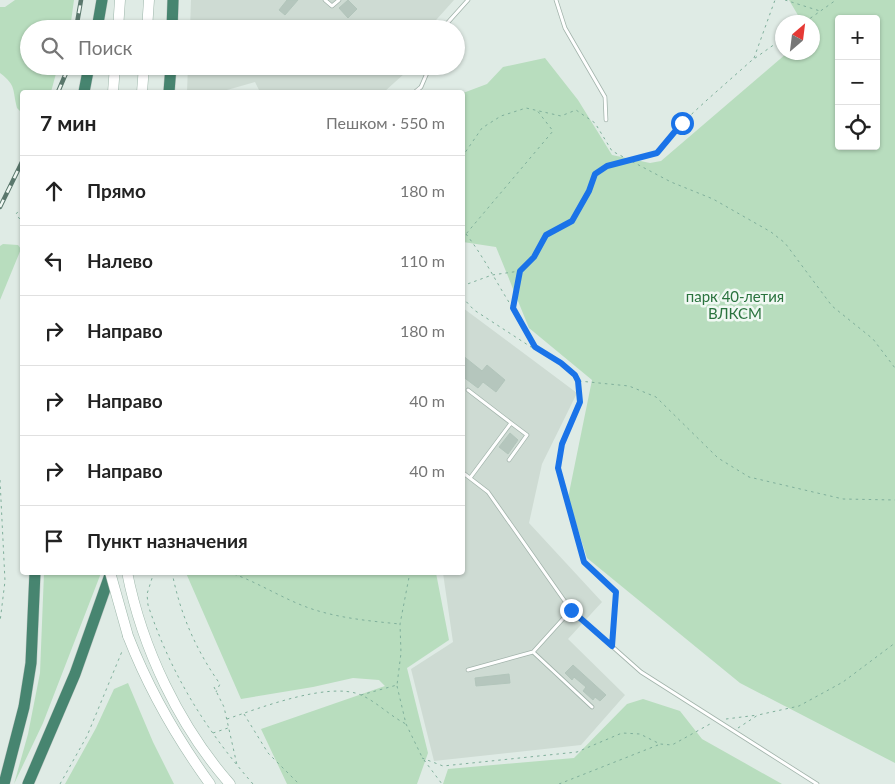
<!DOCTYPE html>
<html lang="ru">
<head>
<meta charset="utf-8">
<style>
  :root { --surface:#fff; --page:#f6f6f6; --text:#222; --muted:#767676; --line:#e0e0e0 }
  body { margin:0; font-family:Lato,sans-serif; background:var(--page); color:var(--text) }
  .controls { position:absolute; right:15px; top:15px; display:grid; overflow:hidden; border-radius:5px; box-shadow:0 1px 4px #0004 }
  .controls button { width:45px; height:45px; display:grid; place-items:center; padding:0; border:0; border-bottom:1px solid var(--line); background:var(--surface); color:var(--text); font:25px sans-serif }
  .compass { position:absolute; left:775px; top:15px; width:45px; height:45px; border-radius:50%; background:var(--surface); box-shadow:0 1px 4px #0004; rotate:28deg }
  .stop { position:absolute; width:15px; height:15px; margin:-11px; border:4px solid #1a73e8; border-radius:50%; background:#fff }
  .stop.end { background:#1a73e8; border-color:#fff; box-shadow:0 1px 5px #0008 }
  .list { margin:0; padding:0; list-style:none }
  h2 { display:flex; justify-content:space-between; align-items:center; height:65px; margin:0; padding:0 20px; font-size:21px }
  h2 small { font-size:16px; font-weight:400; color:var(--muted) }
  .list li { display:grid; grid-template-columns:32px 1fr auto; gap:15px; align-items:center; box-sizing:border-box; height:70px; padding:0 20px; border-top:1px solid var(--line) }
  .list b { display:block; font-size:19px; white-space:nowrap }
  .list em { font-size:16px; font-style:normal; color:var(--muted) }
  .icon { flex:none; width:28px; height:28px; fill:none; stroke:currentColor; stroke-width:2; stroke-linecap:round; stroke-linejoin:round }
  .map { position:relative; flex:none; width:895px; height:784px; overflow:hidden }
  .search { position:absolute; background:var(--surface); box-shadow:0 1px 4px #0004; left:20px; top:20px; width:445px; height:55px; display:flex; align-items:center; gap:12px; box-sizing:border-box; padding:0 18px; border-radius:28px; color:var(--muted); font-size:19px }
  .panel { position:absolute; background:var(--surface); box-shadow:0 1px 4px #0004; left:20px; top:90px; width:445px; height:485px; border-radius:5px }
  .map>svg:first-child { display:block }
</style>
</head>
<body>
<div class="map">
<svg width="895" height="784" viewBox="0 0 895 784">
  <rect width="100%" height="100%" fill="#dfebe5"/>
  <path fill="#cedbd3" d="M 191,0 L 454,0 L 428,29 L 190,29 Z
    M 188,66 L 408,66 L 405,73 L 384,92 L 260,92 L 255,82 L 220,92 L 187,92 Z
    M 463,308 L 577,393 L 542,464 L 529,523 L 602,602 L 568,639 L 625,695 L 581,745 L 434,761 L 411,669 L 453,642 L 443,573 L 462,572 Z"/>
  <path fill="#b8ddbe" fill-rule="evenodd" d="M 15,0 L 74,0 L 70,29 L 29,29 L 29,66 L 58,66 L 51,92 L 22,92 L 22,113 L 17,108 C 12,90 17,86 0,73 L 0,7 L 5,7 Z
    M 789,0 L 895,0 L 895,763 L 740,683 L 587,558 L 568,498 L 592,380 L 529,328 L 496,247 L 463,242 L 463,93 L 487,84 L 503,67 L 545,58 L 578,100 L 612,155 L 650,163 L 661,161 L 787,53 L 812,52 L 812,22 L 802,22 ZM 839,19 L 876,19 L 876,146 L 839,146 Z
    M 3,244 L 18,245 L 21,249 L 0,300 L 0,246 Z
    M 44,573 L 101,573 L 43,723 L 14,784 L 28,734 L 40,673 Z
    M 186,573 L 436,573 L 449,640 L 407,668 L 428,753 L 417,784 L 287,784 L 261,729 L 385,686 L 379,680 L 353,678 L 313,687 L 241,699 Z
    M 128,683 L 153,742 L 174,784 L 65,784 L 96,728 L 114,689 Z
    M 643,699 L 680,711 L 702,739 L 782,784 L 443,784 L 448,769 L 574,758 L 627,704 Z"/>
  <path fill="#b5c6bd" stroke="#b2c5bb" d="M 287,0 L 298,0 L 285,15 L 279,10 Z
    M 348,0 L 357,9 L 348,18 L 339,8 Z
    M 462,355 L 482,371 L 487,365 L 505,380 L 496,392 L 483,382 L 478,388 L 462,376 Z
    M 510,433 L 518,440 L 508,454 L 499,447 Z
    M 573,665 L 606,695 L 600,701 L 595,697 L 593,700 L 583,691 L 586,687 L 574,677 L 572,680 L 565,673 Z
    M 509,674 L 510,683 L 476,686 L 475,678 Z"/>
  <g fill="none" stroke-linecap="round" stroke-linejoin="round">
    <g stroke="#a2b3ab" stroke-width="4.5">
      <path id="service" d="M 325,0 L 332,6 L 339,0
        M 556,0 L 565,28 L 605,97 L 606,120
        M 442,29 L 468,0
        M 415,92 L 421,87 L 430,66
        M 468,390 L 511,423 L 470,478
        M 509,460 L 527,435 L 511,423
        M 462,472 L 488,492 L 571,610 L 641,672 L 817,784
        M 533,652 L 592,707
        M 468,670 L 533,652 L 571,610"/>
    </g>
    <g stroke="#9eb7ab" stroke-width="11">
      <path id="secondary" d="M 118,29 L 120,0
        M 147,29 L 149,0
        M 113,92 L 115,66
        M 142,92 L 144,66
        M 127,572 C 142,648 179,726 230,784
        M 128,636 C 149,690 176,737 210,784"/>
    </g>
    <g stroke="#c1c8c5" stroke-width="12">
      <path id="trunk" d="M 97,29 L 102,0
        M 172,29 L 173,0
        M 84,92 L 89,66
        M 169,92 L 171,66
        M 4,784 L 24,707 L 31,663 L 35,572
        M 28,784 L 75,674 L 111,572"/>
    </g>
    <path stroke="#7faf9b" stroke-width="1" stroke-dasharray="2.5 4" stroke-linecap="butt" d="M 785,0 L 820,11
      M 805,22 L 836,0
      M 754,58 L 775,0
      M 462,157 L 482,128 L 501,116 L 526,108 L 561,116 L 576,110 L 595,123 L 612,151 L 671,182 L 713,199 L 771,232 L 785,243 L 832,306 L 873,339 L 895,368
      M 22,207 L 16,214 L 22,222
      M 462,230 L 466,234 L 553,131 L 536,109
      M 466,234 C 484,257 496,282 512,307
      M 520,271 L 513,308 L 523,328 L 535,347 L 561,363 L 575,375 L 578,381 L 580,402 L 562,444 L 558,468 L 584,562 L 616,592 L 612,638
      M 462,286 L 492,275 L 520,271 L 533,257 L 545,235 L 572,221 L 589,191 L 595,174 L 607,166 L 657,153 L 682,123 L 707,100 L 751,61 L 782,39
      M 462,297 L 474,310 L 531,347 L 535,347
      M 579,381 L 629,386 L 656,397 L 718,458 L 749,477 L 843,499 L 895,500
      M 0,480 L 5,581 L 0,622
      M 154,572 L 147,594 L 148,605 C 171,674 205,729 253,784
      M 172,572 C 180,614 196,650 220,684 L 216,692
      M 228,572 C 256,581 281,598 309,608 C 338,618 369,621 400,624
      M 397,686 L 406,724 L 422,757
      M 214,687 L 224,707 L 237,765
      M 361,695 L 397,685 L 401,653 L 400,624 L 410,572
      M 244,714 L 268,753 L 299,784
      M 227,719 C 260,708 329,681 361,695 C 377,702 390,716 406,724
      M 726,719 L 758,715
      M 738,728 L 758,715 L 799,706 L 843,682 L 895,643
      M 213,733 L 228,728
      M 422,758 L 443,766 L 577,752 L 622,733 L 640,734 L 660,744 L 672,745 L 710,724
      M 424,760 L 442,784
      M 60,784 L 87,736 L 123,649
      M 559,784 L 658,745"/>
    <use href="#service" stroke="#fff" stroke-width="3"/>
    <use href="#secondary" stroke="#fff" stroke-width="10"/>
    <use href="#trunk" stroke="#478570" stroke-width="11"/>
    <g stroke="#5a776c" stroke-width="4.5">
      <path id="rail" d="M 76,29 L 81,0
        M 58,92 L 69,66
        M 0,207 L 22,162"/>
    </g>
    <use href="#rail" stroke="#f0f8f3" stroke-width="2.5" stroke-dasharray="8" stroke-linecap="butt"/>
    <g stroke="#9eb7ab" stroke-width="11" stroke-linecap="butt">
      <path id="secondary-bridge" d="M 110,572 L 128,636"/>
    </g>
    <use href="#secondary-bridge" stroke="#fff" stroke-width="10"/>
  </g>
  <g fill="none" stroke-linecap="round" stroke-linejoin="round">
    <path stroke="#1a73e8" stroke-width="6" d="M 571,610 L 612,646 L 616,592 L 584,562 L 558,468 L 562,444 L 580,402 L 578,381 L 575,375 L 561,363 L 535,347 L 513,308 L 520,271 L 534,257 L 546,235 L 572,221 L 589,191 L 595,174 L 607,166 L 657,153 L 682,123"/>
  </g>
  <g text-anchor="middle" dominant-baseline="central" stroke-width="5" stroke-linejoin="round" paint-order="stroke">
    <g font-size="15" fill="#2a733e" stroke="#f0f8f3">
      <text x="735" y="296">парк 40-летия<tspan x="735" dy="17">ВЛКСМ</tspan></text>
    </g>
  </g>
</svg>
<div class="controls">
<button>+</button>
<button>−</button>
<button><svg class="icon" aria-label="locate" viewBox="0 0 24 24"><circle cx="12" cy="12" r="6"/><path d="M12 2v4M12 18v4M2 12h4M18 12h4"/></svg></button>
</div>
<svg class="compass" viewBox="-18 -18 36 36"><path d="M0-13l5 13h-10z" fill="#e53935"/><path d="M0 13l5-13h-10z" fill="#767676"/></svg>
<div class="stop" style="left:682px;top:123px"></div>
<div class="stop end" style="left:571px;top:610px"></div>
<div class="search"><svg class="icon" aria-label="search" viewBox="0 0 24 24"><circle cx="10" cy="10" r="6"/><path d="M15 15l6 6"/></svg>Поиск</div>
<section class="panel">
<h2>7 мин<small>Пешком · 550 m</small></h2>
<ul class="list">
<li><svg class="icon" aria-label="ahead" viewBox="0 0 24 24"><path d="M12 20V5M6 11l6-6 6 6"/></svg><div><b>Прямо</b></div><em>180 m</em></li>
<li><svg class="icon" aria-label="left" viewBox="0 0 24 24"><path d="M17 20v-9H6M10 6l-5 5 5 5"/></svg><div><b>Налево</b></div><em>110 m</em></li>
<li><svg class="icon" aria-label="right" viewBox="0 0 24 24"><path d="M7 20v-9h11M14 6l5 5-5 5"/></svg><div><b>Направо</b></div><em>180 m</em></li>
<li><svg class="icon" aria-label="right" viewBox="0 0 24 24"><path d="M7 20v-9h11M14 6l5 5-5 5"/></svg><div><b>Направо</b></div><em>40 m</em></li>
<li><svg class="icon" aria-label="right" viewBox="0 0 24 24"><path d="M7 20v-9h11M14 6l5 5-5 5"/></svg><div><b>Направо</b></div><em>40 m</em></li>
<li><svg class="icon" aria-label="arrive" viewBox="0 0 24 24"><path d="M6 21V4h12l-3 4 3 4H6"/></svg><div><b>Пункт назначения</b></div></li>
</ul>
</section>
</div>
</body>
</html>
